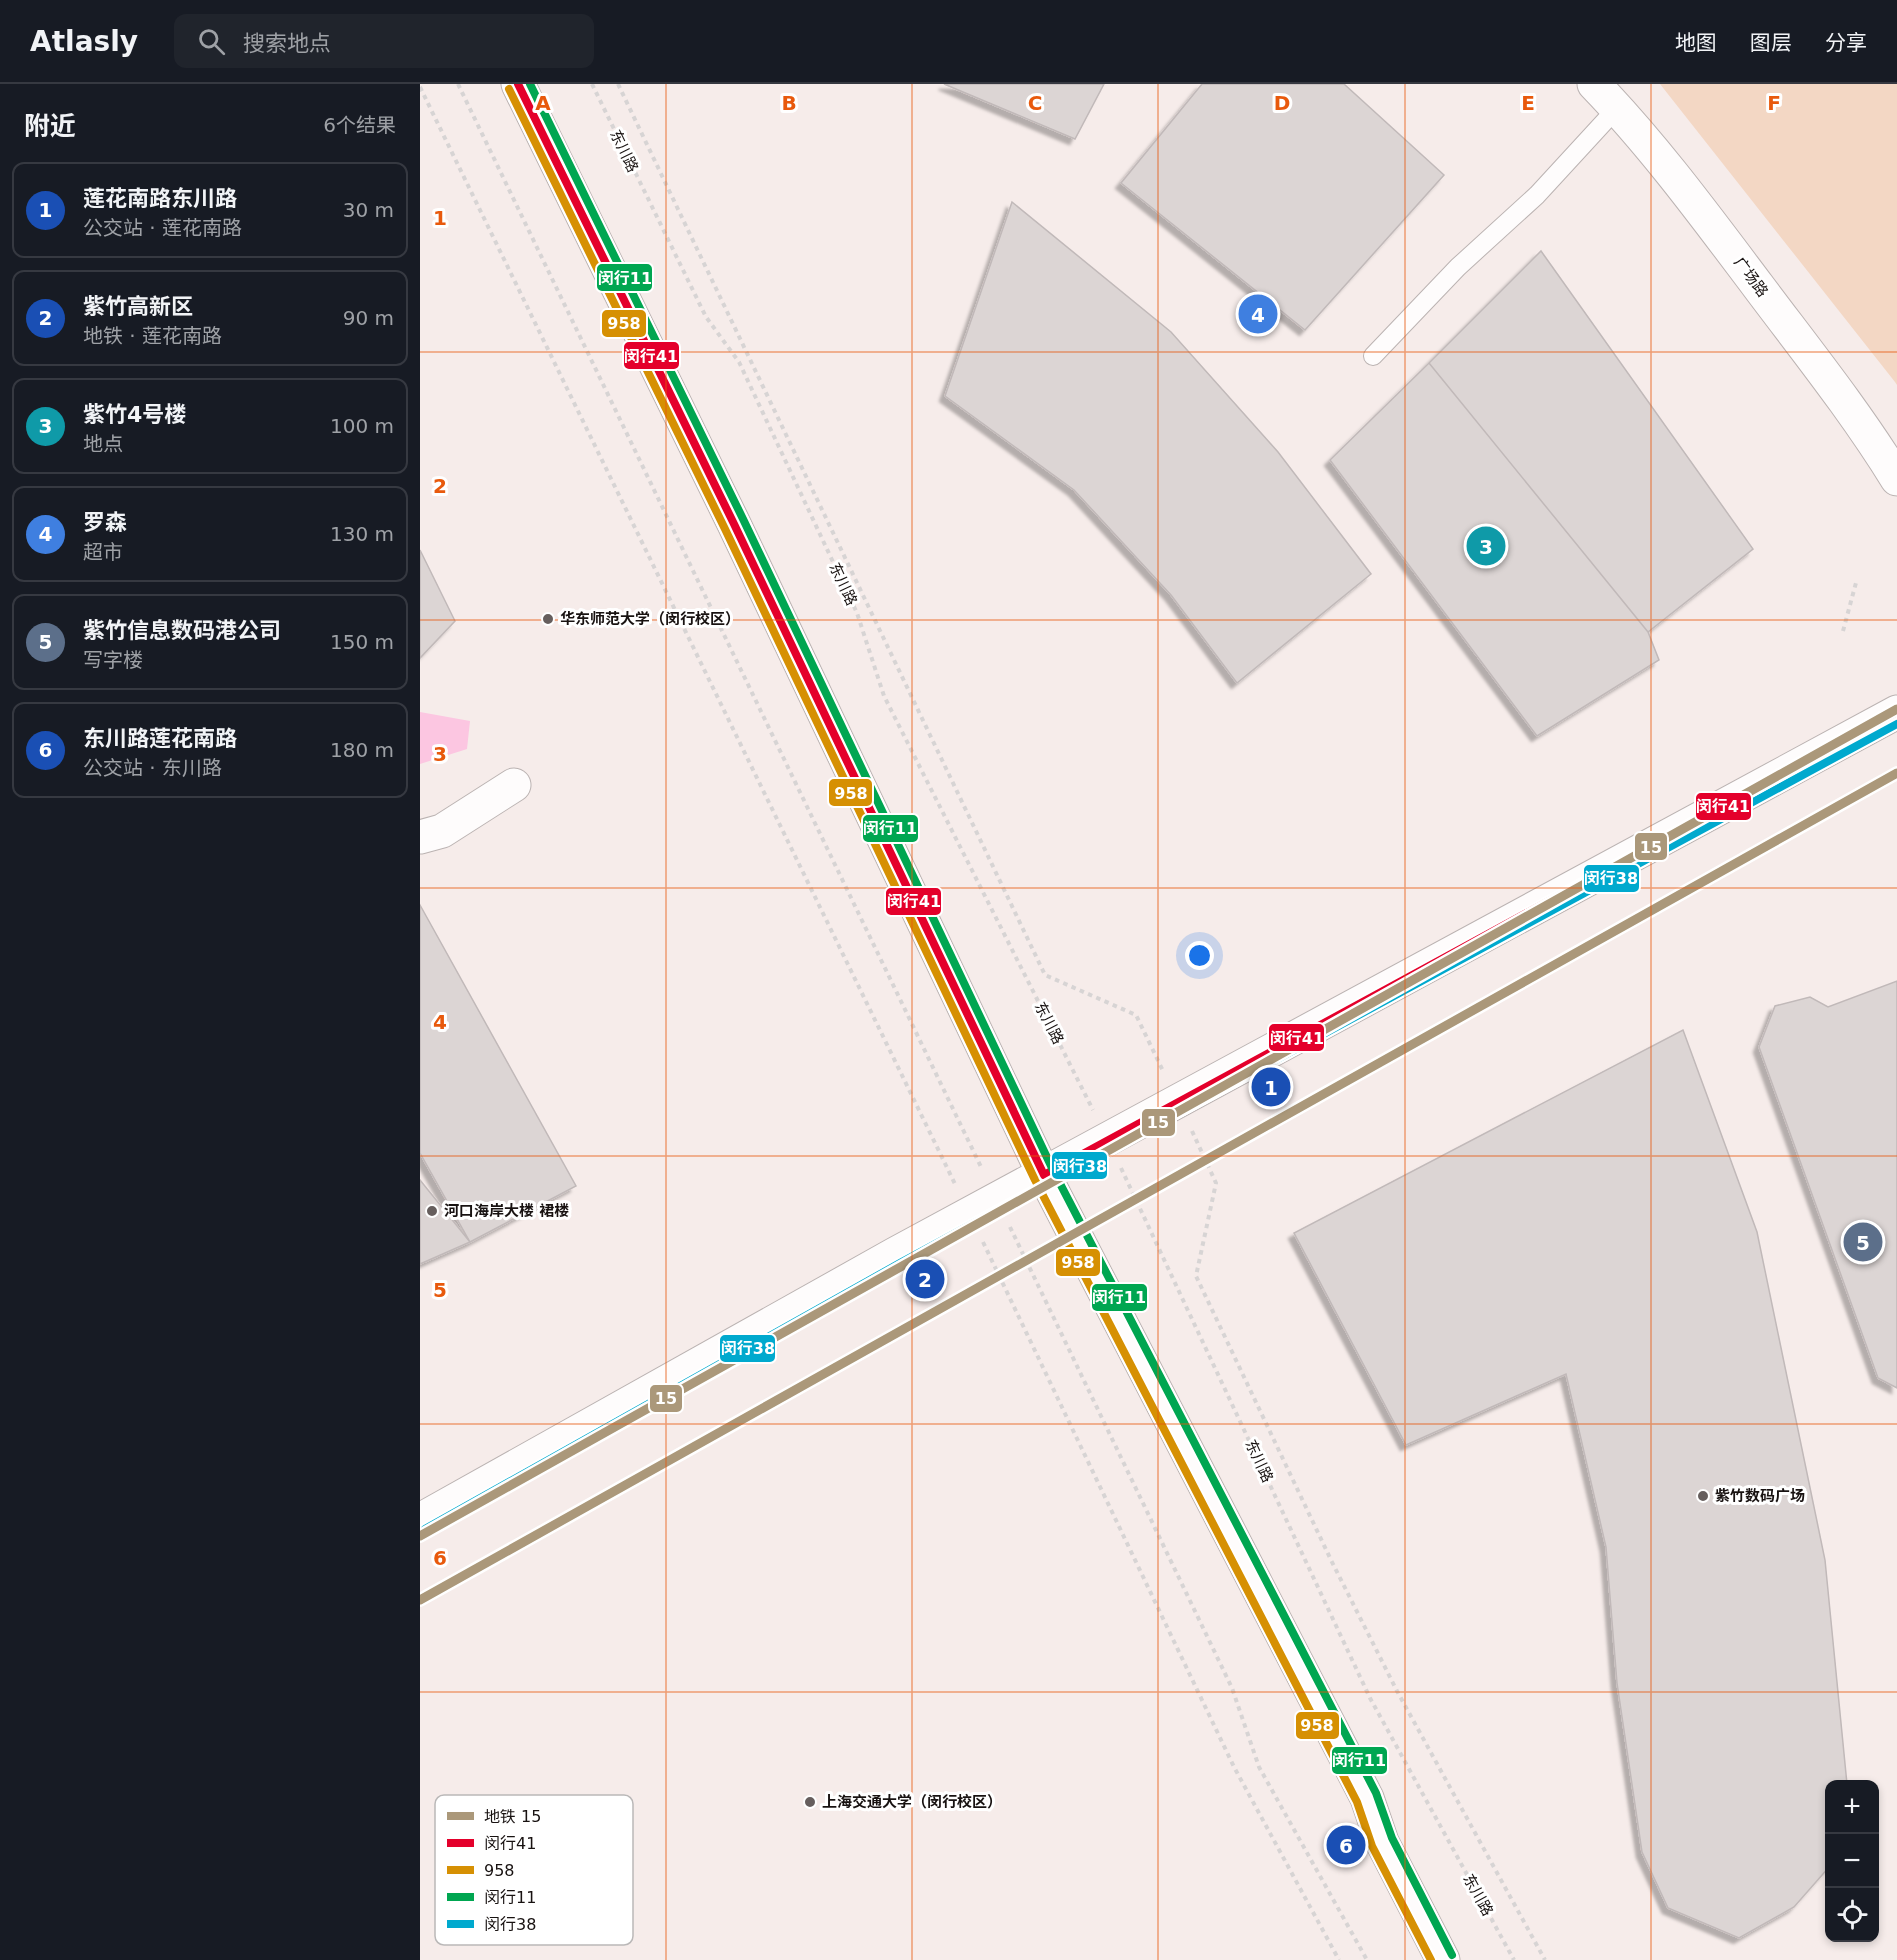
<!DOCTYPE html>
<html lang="zh">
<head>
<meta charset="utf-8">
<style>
  :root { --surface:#171b24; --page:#20242c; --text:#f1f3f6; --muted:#9ea1a6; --line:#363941; --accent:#b2b0b1 }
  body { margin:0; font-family:"DejaVu Sans","Noto Sans SC",sans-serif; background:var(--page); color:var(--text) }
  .controls { position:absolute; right:18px; bottom:18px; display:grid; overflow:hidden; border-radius:12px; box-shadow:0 3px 9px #0003 }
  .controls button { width:54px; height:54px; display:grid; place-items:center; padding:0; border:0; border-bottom:2px solid var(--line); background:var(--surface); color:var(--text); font:30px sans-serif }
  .you { position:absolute; left:780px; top:872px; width:21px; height:21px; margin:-15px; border:4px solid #fff; border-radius:50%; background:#1a73e8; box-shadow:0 0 0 9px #1a73e833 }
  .badge { display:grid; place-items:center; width:39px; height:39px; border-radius:50%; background:var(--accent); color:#fff; font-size:20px; font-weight:700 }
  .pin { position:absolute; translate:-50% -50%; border:3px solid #fff; box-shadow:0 2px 6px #0006 }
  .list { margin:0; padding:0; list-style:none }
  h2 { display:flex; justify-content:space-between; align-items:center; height:78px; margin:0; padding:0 24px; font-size:26px }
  h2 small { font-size:20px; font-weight:400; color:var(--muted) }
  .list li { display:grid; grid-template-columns:39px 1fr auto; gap:18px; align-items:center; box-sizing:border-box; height:96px; margin:0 12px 12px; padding:0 12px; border:2px solid var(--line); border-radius:12px }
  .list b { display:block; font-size:22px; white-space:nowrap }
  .list p { margin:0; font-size:20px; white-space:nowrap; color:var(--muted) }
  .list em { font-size:20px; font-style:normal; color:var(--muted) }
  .icon { flex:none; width:33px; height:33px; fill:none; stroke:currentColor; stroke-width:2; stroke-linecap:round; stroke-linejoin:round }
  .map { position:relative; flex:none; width:1477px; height:1876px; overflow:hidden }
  header { display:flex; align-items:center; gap:36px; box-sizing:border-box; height:84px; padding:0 30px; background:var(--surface); border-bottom:2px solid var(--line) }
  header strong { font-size:28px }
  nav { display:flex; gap:33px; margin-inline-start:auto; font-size:21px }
  .search { width:420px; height:54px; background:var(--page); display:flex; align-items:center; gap:15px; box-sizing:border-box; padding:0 21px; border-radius:12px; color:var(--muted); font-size:22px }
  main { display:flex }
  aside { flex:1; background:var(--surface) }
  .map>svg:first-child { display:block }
</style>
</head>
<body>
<header>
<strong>Atlasly</strong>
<div class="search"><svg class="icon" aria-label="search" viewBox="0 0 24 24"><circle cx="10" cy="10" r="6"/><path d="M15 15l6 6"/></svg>搜索地点</div>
<nav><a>地图</a><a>图层</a><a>分享</a></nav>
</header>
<main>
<aside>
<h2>附近<small>6个结果</small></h2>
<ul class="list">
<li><span class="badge" style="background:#1a4fb4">1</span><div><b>莲花南路东川路</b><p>公交站 · 莲花南路</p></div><em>30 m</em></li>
<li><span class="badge" style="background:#1a4fb4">2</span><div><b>紫竹高新区</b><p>地铁 · 莲花南路</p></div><em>90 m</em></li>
<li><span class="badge" style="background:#0f9aa8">3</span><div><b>紫竹4号楼</b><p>地点</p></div><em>100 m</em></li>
<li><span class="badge" style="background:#3f7fe0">4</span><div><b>罗森</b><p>超市</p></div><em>130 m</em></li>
<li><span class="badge" style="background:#5c6f8a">5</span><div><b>紫竹信息数码港公司</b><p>写字楼</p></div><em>150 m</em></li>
<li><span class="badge" style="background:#1a4fb4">6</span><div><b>东川路莲花南路</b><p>公交站 · 东川路</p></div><em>180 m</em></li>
</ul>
</aside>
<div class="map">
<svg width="1477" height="1876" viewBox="0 0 1477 1876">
  <defs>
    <filter id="shadow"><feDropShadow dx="-5.5" dy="5.5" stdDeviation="1.5" flood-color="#0004"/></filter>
  </defs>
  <rect width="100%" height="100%" fill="#f6ecea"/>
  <path fill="#f3d7c4" d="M 1240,0 L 1477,0 L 1477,301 L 1475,298 Z"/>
  <path fill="#fcc6e1" d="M 0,628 L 50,637 L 47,665 L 0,680 Z"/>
  <path fill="#dcd5d4" stroke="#c1b9b9" stroke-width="1.5" filter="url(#shadow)" d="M 524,0 L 684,0 L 655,55 Z
    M 782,0 L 924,0 L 1024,91 L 885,246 L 701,99 Z
    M 592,118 L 751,248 L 858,368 L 951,490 L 817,599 L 751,511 L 654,406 L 525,312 Z
    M 1121,167 L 1333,465 L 1228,548 L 1009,279 Z
    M 1009,279 L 1228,548 L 1239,576 L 1117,652 L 910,376 Z
    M 0,466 L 35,537 L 0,574 Z
    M 0,821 L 156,1102 L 50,1158 L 0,1069 Z
    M 1477,897 L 1477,1304 L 1458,1294 L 1339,963 L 1355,922 L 1390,913 L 1408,923 Z
    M 1263,946 L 1337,1148 L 1405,1476 L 1427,1700 L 1410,1700 L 1410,1782 L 1374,1823 L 1319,1854 L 1248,1824 L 1222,1768 L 1197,1599 L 1186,1463 L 1146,1290 L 986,1361 L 874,1149 Z
    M 0,1096 L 50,1158 L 0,1180 Z"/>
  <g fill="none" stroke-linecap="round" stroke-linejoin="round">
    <g stroke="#bbb3b2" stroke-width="20">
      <path id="lane" d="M 953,272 L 1038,183 L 1117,111 L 1197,24"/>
    </g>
    <g stroke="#bbb3b2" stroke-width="35">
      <path id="street" d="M 0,753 L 22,747 L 94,701"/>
    </g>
    <g stroke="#bbb3b2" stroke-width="35">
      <path id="secondary" d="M 98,0 L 314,440 L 624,1091 L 947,1714 L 962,1758 L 1023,1876
        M 1174,0 C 1234,62 1286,133 1338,202 C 1386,266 1435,327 1477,395"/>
    </g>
    <g stroke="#bbb3b2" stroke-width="35">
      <path id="primary" d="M 0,1436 L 475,1170 L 1477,628"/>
    </g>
    <path stroke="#d7d4d4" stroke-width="4" stroke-dasharray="4.5 4.5" stroke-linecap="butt" d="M 38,0 L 562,1085
      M 172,0 L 286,233 L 319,278 L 437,529 L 464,612 L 673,1026
      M 198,0 L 625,891 L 716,931 L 744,989
      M 0,3 L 535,1100
      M 1423,547 L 1437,495
      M 772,1047 L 796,1099 L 776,1192 L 911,1476 L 977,1607 L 1125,1876
      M 701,1084 L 950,1614 L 1094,1876
      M 590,1143 L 812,1604 L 839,1683 L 947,1876
      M 563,1158 L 814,1683 L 919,1876"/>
    <use href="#lane" stroke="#fefcfc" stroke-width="18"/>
    <use href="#street" stroke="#fefcfc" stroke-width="33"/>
    <use href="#secondary" stroke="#fefcfc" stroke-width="33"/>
    <use href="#primary" stroke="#fefcfc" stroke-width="33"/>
    <g stroke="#fff" stroke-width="12">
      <path id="bus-1" d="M 98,0 L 314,440 L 624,1091
        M 624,1091 L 1477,628"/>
    </g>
    <g stroke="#fff" stroke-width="12">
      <path id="bus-2" d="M 89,5 L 305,445 L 615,1096 L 937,1718 L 952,1762 L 1011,1876"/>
    </g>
    <g stroke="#fff" stroke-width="12">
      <path id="bus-3" d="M 110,0 L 323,435 L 633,1086 L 956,1709 L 972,1754 L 1032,1871"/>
    </g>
    <g stroke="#fff" stroke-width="12">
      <path id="bus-4" d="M 5,1445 L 480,1179 L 1477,640"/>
    </g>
    <use href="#bus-1" stroke="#e4002b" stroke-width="8"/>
    <use href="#bus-2" stroke="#d69003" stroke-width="8"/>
    <use href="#bus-3" stroke="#00a651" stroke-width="8"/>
    <use href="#bus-4" stroke="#00a9ce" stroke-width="8"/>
    <g stroke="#fff" stroke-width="14">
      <path id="metro-1" d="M 0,1452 L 1477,625
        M 0,1516 L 1477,689"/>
    </g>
    <use href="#metro-1" stroke="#ab987a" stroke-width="9"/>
  </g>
  <path fill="none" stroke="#e8590c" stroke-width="1.5" stroke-opacity="0.55" d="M 246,0 L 246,1876M 492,0 L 492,1876M 738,0 L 738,1876M 985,0 L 985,1876M 1231,0 L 1231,1876M 0,268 L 1477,268M 0,536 L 1477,536M 0,804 L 1477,804M 0,1072 L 1477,1072M 0,1340 L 1477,1340M 0,1608 L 1477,1608"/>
  <g fill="#665e5d" stroke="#fff" stroke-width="2">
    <circle cx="128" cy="535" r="6"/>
    <circle cx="12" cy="1127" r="6"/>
    <circle cx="1283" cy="1412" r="6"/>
    <circle cx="390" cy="1718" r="6"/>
  </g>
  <g text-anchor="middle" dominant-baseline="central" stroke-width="6" stroke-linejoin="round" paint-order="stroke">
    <g font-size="15" fill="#181211" stroke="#fff">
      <text transform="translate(204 67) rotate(64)">东川路</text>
      <text transform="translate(1331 193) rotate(53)">广场路</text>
      <text transform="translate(423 500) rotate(65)">东川路</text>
      <text transform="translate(629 939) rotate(63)">东川路</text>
      <text transform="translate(839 1377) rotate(65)">东川路</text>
      <text transform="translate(1058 1811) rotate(61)">东川路</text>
    </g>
    <g font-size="15" font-weight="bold" fill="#181211" stroke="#fff" text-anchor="start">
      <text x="140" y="535">华东师范大学（闵行校区）</text>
      <text x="24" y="1127">河口海岸大楼 裙楼</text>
      <text x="1295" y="1412">紫竹数码广场</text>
      <text x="402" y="1718">上海交通大学（闵行校区）</text>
    </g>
  </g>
  <rect x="15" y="1711" width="198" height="150" rx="9" fill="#fff" stroke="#bab8b8" stroke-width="1.5"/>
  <rect x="27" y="1728" width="27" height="8" fill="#ab987a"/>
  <rect x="27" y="1755" width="27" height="8" fill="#e4002b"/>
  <rect x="27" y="1782" width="27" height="8" fill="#d69003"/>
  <rect x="27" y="1809" width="27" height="8" fill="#00a651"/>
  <rect x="27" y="1836" width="27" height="8" fill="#00a9ce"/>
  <g font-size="16" fill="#181211">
    <text x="64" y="1738">地铁 15</text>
    <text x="64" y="1765">闵行41</text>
    <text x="64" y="1792">958</text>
    <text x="64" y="1819">闵行11</text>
    <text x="64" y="1846">闵行38</text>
  </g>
  <g font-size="20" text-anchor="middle" font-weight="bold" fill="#e8590c" stroke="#fff" stroke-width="6" stroke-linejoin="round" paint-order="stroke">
    <text x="123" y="26">A</text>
    <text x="369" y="26">B</text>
    <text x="615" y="26">C</text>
    <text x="862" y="26">D</text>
    <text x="1108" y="26">E</text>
    <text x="1354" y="26">F</text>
    <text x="20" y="141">1</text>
    <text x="20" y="409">2</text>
    <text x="20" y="677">3</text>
    <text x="20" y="945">4</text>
    <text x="20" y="1213">5</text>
    <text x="20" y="1481">6</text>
  </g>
  <g stroke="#fff" stroke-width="2">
    <rect x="176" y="179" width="57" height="29" rx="6" fill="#00a651"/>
    <rect x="181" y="225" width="46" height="29" rx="6" fill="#d69003"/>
    <rect x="203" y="257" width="57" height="29" rx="6" fill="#e4002b"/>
    <rect x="408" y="694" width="45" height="29" rx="6" fill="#d69003"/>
    <rect x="1275" y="708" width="57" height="29" rx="6" fill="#e4002b"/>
    <rect x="442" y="730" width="57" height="29" rx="6" fill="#00a651"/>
    <rect x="1214" y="748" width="34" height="29" rx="6" fill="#ab987a"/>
    <rect x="1163" y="780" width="57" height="29" rx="6" fill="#00a9ce"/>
    <rect x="465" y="803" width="57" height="29" rx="6" fill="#e4002b"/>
    <rect x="848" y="939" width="57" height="29" rx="6" fill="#e4002b"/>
    <rect x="721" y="1024" width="35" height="29" rx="6" fill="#ab987a"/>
    <rect x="631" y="1067" width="57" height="29" rx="6" fill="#00a9ce"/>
    <rect x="635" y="1164" width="46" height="29" rx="6" fill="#d69003"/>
    <rect x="671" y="1199" width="57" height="29" rx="6" fill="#00a651"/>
    <rect x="299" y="1250" width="57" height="29" rx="6" fill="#00a9ce"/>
    <rect x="229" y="1300" width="34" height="29" rx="6" fill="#ab987a"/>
    <rect x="875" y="1627" width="45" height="29" rx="6" fill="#d69003"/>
    <rect x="911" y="1662" width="57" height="29" rx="6" fill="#00a651"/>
  </g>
  <g font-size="16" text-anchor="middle" font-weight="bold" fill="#fff">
    <text x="205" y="200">闵行11</text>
    <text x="204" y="245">958</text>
    <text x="231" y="278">闵行41</text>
    <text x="431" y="715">958</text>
    <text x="1303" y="728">闵行41</text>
    <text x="470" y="750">闵行11</text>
    <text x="1231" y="769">15</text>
    <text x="1191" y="800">闵行38</text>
    <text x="494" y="823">闵行41</text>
    <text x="877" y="960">闵行41</text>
    <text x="738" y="1044">15</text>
    <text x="660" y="1088">闵行38</text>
    <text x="658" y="1184">958</text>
    <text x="699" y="1219">闵行11</text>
    <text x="328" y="1270">闵行38</text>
    <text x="246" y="1320">15</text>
    <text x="897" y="1647">958</text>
    <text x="939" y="1682">闵行11</text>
  </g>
</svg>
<div class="controls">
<button>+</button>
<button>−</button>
<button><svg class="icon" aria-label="locate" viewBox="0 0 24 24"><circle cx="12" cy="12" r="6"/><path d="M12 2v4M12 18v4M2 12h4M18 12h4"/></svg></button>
</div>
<div class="you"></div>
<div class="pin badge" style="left:851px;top:1003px;background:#1a4fb4">1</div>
<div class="pin badge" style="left:505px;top:1195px;background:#1a4fb4">2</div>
<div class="pin badge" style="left:1066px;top:462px;background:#0f9aa8">3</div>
<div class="pin badge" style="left:838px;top:230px;background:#3f7fe0">4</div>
<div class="pin badge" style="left:1443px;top:1158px;background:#5c6f8a">5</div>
<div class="pin badge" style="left:926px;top:1761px;background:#1a4fb4">6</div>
</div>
</main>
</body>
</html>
